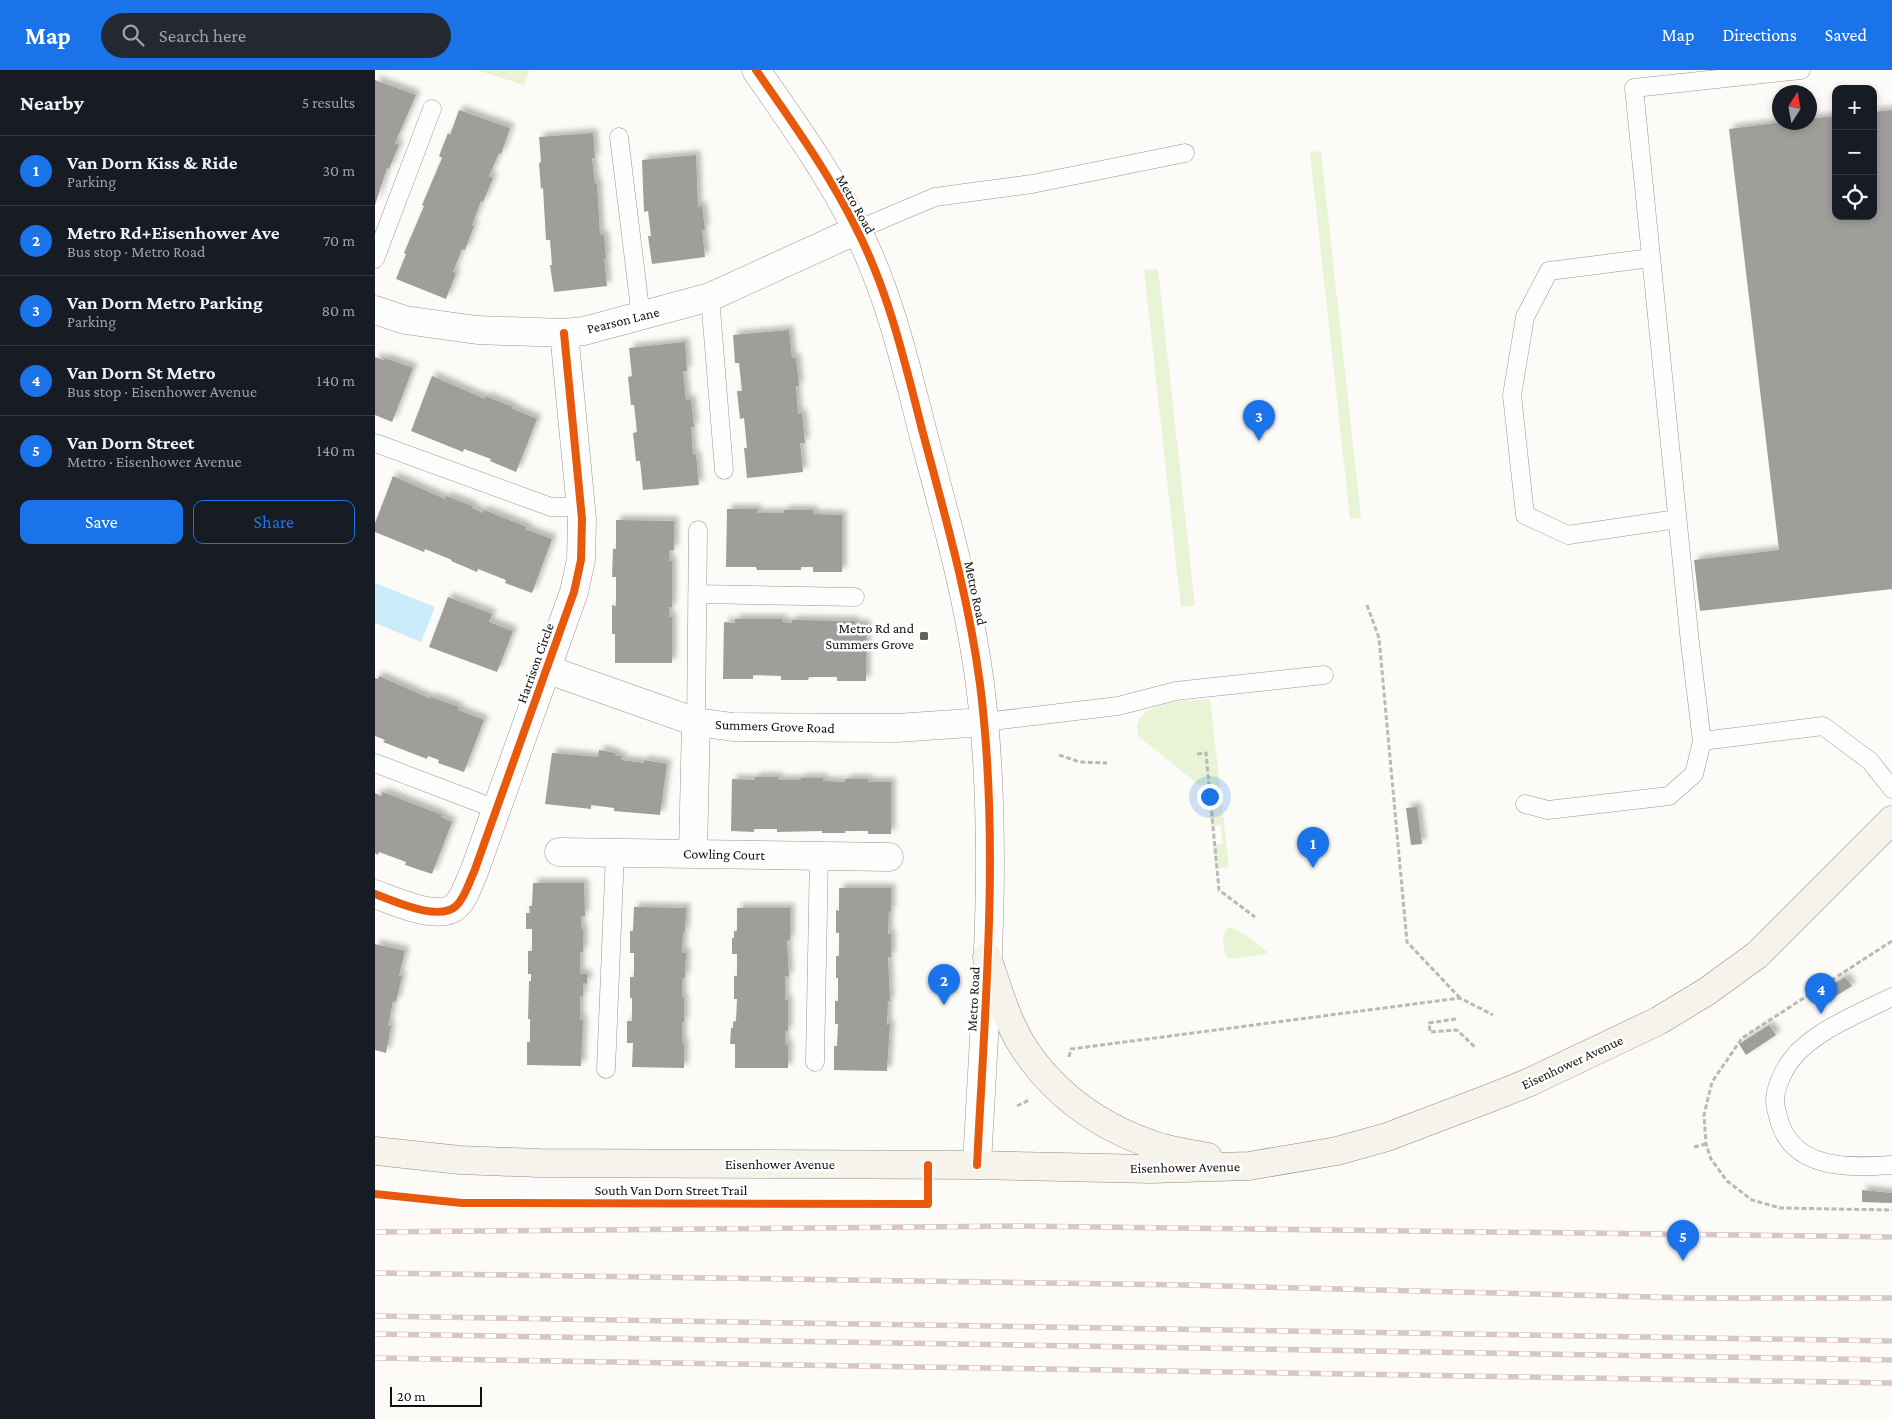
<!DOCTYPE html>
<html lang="en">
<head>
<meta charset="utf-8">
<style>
  :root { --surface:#171b24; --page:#242831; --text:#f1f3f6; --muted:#9ea1a6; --line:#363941; --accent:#1a73e8 }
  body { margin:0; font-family:"Crimson Pro",serif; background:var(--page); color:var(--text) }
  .controls { position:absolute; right:15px; top:15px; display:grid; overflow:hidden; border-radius:10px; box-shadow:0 2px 8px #0003 }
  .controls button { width:45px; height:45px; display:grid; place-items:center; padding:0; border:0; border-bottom:1px solid var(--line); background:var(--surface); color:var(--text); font:25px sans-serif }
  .compass { position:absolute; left:1397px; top:15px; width:45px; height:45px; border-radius:50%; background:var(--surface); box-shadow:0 2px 8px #0003; rotate:11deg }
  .scale { position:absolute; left:15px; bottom:12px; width:92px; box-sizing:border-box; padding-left:5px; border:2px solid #101010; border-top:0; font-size:14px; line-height:18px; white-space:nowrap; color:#101010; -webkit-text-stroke:4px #fff; paint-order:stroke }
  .you { position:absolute; left:834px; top:726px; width:18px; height:18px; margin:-12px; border:4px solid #fff; border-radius:50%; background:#1a73e8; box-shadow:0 0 0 8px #1a73e833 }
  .badge { display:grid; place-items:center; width:32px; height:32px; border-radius:50%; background:var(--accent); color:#fff; font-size:16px; font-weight:700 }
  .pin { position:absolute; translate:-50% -41px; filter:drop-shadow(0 1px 2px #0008) }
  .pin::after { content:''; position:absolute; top:26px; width:18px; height:15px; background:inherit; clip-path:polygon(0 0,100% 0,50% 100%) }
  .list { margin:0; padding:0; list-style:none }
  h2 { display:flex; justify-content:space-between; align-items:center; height:65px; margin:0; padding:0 20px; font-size:21px }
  h2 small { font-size:16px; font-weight:400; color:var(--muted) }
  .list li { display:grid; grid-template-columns:32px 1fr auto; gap:15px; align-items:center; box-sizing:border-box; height:70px; padding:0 20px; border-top:1px solid var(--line) }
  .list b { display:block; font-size:19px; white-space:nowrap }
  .list p { margin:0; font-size:16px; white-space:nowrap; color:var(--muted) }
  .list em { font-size:16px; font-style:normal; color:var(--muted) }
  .actions { display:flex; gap:10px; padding:15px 20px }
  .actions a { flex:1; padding:11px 0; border:1px solid var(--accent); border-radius:10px; text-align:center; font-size:18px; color:var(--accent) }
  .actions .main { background:var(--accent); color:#fff }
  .icon { flex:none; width:28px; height:28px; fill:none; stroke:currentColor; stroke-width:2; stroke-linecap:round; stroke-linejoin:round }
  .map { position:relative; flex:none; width:1517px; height:1349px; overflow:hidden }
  header { display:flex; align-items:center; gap:30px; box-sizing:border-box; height:70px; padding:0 25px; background:var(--accent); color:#fff }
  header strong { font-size:24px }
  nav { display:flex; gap:28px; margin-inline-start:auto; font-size:18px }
  .search { width:350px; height:45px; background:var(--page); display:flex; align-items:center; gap:12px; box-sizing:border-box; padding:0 18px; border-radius:28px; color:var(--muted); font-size:19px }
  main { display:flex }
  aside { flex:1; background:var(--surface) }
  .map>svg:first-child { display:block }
</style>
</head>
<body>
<header>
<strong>Map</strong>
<div class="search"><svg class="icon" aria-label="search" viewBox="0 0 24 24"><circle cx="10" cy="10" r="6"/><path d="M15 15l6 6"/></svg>Search here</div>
<nav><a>Map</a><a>Directions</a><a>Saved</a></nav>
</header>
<main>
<aside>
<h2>Nearby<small>5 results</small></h2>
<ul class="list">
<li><span class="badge">1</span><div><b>Van Dorn Kiss &amp; Ride</b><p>Parking</p></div><em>30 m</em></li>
<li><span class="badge">2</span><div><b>Metro Rd+Eisenhower Ave</b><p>Bus stop · Metro Road</p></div><em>70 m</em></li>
<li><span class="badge">3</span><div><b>Van Dorn Metro Parking</b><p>Parking</p></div><em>80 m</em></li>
<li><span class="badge">4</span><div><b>Van Dorn St Metro</b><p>Bus stop · Eisenhower Avenue</p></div><em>140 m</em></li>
<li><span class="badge">5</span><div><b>Van Dorn Street</b><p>Metro · Eisenhower Avenue</p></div><em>140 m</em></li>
</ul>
<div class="actions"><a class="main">Save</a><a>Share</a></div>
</aside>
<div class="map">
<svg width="1517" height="1349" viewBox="0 0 1517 1349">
  <defs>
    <filter id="shadow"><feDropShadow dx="4.5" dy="-4.5" stdDeviation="2.5" flood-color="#0004"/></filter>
  </defs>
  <rect width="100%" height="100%" fill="#fcfbf7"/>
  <path fill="#e8f4d5" d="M 102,0 L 154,0 L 149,15 Z
    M 946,81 L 986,448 L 975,449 L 935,82 Z
    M 783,199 L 820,535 L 806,537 L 769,200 Z
    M 835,629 L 854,797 L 845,798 L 840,795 L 838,775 L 847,774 L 846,755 L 836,756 L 832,715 L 824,715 L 763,666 C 754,630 813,631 835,629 Z
    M 855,857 L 863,860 L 892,881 L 892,884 L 854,889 L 851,887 C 849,876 844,863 855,857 Z"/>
  <path fill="#caecfa" d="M 0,513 L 60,537 L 46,572 L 0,553 Z"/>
  <path fill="#a09e9b" filter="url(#shadow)" d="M 0,10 L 41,25 L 20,73 L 24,75 L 14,99 L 12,98 L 0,135 Z
    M 84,40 L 135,58 L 126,84 L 124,83 L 114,106 L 118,108 L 108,132 L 106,131 L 97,155 L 99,156 L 90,180 L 87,179 L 78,202 L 81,203 L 71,229 L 21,209 L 31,184 L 29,183 L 49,136 L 47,135 L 67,88 L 64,86 L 73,63 L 75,65 Z
    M 1517,40 L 1517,519 L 1325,541 L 1319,490 L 1404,480 L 1354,59 L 1408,52 L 1434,52 L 1434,49 L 1461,46 L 1461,146 L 1498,146 L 1498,42 Z
    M 218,63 L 220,88 L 217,88 L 220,114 L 222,113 L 225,165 L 229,165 L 231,189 L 229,188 L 232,216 L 179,222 L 175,195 L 177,195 L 175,170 L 171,170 L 168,118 L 166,119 L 164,93 L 166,92 L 164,67 Z
    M 321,85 L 323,137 L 327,136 L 330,160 L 327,160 L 330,187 L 277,194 L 273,166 L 276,166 L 273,141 L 269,142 L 267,90 Z
    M 414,260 L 417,288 L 421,288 L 424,316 L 421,316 L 423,344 L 427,343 L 430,373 L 425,373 L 428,402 L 372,408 L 369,378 L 372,378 L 369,348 L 365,349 L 362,321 L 367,321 L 364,293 L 360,293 L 358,265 Z
    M 310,272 L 312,301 L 308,301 L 311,330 L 316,329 L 319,357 L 316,357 L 318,385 L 321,385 L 324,415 L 268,420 L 265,391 L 261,391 L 258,363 L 262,362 L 259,335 L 256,335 L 253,307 L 257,306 L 254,278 Z
    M 0,287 L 9,290 L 10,288 L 38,298 L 17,352 L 0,345 Z
    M 57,306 L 110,329 L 110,326 L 138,337 L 136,338 L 162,349 L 141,402 L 115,391 L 116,389 L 89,379 L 88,382 L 36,361 Z
    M 18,406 L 70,429 L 71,426 L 98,436 L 97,438 L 108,443 L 109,440 L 152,457 L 150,459 L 177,469 L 157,523 L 130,513 L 131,510 L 103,499 L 102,502 L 76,491 L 77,490 L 50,479 L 49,482 L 0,462 L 0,453 Z
    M 352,439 L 382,439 L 382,443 L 409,443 L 409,440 L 438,440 L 438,444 L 467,445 L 467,502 L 438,502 L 438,497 L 426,497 L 426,500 L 382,500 L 381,497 L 351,497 Z
    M 241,450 L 299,451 L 299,480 L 294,480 L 294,491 L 297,491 L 297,537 L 294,537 L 294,547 L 297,547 L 297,593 L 240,593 L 240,564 L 237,564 L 237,535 L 241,536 L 241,507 L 237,507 L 238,479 L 241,479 Z
    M 73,527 L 117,544 L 114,552 L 138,561 L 122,602 L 54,577 Z
    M 360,549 L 407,549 L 407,552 L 417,553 L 417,550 L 480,551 L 480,554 L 491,554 L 491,611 L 462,611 L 462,607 L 434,607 L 433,610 L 406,610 L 406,606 L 378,605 L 378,609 L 348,609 L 349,552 L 360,553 Z
    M 4,606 L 56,629 L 56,627 L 84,637 L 83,640 L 109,650 L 89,702 L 63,693 L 64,690 L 53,686 L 52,689 L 8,672 L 10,670 L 0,666 L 0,608 L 3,609 Z
    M 224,680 L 240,683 L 240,686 L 247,686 L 246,690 L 269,693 L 269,690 L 292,694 L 285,745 L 239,741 L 239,738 L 216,735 L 216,739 L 170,734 L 177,683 L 223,687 Z
    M 380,707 L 403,707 L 403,710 L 426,710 L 426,708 L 448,708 L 448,711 L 470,712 L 470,709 L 494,709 L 493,712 L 516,712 L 516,764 L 493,764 L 493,761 L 470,761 L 470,763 L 447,763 L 447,761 L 402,762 L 402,759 L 379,759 L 379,762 L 356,761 L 357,709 L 380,710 Z
    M 8,722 L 67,745 L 66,747 L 77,752 L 57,804 L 30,795 L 31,792 L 4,782 L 3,785 L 0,783 L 0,723 L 6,726 Z
    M 1042,737 L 1047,774 L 1036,775 L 1031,738 Z
    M 158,813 L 209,813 L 210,846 L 206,846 L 206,859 L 208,859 L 208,882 L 205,882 L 205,904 L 212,904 L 212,914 L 208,913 L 208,927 L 205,926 L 205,950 L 208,950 L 206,996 L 152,995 L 152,972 L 155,972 L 155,949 L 153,949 L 154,911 L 156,911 L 156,904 L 153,904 L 153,881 L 157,881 L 157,859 L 151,859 L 151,843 L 155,843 L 154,836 L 157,836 Z
    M 464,818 L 516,818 L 516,841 L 514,841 L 513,864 L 516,864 L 516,887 L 513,887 L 515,931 L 513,931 L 512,955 L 515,954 L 512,1001 L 459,1000 L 459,976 L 462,976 L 463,954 L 460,954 L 460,931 L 463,931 L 463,908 L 461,908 L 461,886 L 464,886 L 464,863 L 461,863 L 461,840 L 464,841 Z
    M 259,837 L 311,838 L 310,862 L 308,862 L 307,883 L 311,883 L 310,908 L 307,908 L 307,928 L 309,928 L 309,952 L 307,952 L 307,973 L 309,974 L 309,998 L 257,997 L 258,973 L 252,973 L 252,951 L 257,951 L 257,928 L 255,928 L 255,907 L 259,907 L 259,883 L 255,883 L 255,861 L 258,861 Z
    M 362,838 L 415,838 L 415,870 L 412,871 L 414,907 L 410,906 L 410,930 L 413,930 L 413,961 L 410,961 L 410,974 L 413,975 L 413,998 L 360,998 L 360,974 L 355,974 L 356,958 L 358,958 L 358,952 L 361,951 L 362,929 L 359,929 L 359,906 L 362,906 L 362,884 L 357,884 L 357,868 L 359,868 L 359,861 L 362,861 Z
    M 0,874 L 30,881 L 24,906 L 27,906 L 21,932 L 18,931 L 13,956 L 16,956 L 11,983 L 0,980 Z
    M 1470,907 L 1477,916 L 1448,934 L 1441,925 Z
    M 1394,955 L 1401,965 L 1371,985 L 1364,974 Z
    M 1487,1120 L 1517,1123 L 1517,1133 L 1487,1132 Z"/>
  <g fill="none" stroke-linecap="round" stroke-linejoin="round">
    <g stroke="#969694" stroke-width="19">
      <path id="service" d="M 244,67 L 266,247
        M 482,160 L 560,127 L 657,114 L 810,83
        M 1276,188 L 1174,201 L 1150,247 L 1137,325 L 1150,445 L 1193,465 L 1302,449
        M 0,189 L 57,39
        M 335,227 L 349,400
        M 0,373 L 176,437 L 206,437
        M 322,524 L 480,527
        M 321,652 L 323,460
        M 609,652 L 743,636 L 801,621 L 949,605
        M 1327,671 L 1315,573 L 1259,18 L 1426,0
        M 0,693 L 121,739
        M 1150,734 L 1173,740 L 1294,726 L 1319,704 L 1327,671 L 1448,656 L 1495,691 L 1517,719
        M 1517,927 C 1487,942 1437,962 1417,989 C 1409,999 1400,1018 1400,1031 C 1400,1036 1402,1042 1403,1046 C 1415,1100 1473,1098 1517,1095
        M 440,992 L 444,786
        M 231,999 L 240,783"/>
    </g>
    <g stroke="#969694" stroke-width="29">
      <path id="minor" d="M 0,240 L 30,250 L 102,260 L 189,263 L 209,261 L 335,227 L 482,160
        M 171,599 L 321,652 L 358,657 L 522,658 L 609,652
        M 184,782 L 514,787
        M 318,784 L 321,652
        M 0,824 C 19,831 64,852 81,836 C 90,828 94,812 99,802 L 199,522 L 206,490 L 207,449 L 189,263"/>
    </g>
    <g stroke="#969694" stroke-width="29">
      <path id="tertiary" d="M 381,0 C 417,52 454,103 482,160 C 515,225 531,297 549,367 C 571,449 594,530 605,614 C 625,773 610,936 602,1095"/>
    </g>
    <g stroke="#8d8c8b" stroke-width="29">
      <path id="secondary" d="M 612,887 C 622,916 631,949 647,975 C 681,1028 729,1060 788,1078 C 803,1082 818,1084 833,1087
        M 0,1081 L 85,1090 L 163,1093 L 602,1095 L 776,1099 L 874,1096 L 962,1081 L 1012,1067 L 1115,1028 L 1155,1012 L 1283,951 L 1331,922 L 1382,885 L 1517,750"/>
    </g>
    <path stroke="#b9b9b8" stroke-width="3" stroke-dasharray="5 2.5" stroke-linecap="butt" d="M 992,535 L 1004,568 L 1032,872 L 1085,928
      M 822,684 L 831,683 L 844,820 L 880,847
      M 684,685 L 705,692 L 732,693
      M 1517,871 L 1367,968 L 1337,1012 L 1329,1045 L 1331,1074 L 1336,1089 L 1352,1111 L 1377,1130 L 1405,1138 L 1517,1140
      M 1081,949 L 1054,953 L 1055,962 L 1082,960 L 1101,978
      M 694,987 L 696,979 L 1085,928 L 1118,945
      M 642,1036 L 654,1030
      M 1319,1077 L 1331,1074"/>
    <use href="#service" stroke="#fffefe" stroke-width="18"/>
    <use href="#minor" stroke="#fffefe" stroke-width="28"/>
    <use href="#tertiary" stroke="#fffefe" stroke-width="28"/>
    <use href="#secondary" stroke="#f6f3eb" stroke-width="28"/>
    <g stroke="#dac5c7" stroke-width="5.5">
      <path id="rail" d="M 0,1162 L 644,1156 L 1517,1167
        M 0,1203 L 810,1215 L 1316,1228 L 1517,1228
        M 0,1246 L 1517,1271
        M 0,1264 L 1517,1290
        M 0,1288 L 1517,1313"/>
    </g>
    <use href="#rail" stroke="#fff" stroke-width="4" stroke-dasharray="11" stroke-linecap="butt"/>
    <g stroke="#fff" stroke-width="11">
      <path id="cycleway" d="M 381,0 C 417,52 454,103 482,160 C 515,225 531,297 549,367 C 571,449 594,530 605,614 C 625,773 610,936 602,1095
        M 0,824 C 19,831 64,852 81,836 C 90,828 94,812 99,802 L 199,522 L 206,490 L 207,449 L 189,263
        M 0,1124 L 87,1133 L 553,1134 L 553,1095"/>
    </g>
    <use href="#cycleway" stroke="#e8590c" stroke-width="8"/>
  </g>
  <rect fill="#636261" stroke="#fff" stroke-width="2" x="544" y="561" width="10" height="10" rx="2.5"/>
  <g text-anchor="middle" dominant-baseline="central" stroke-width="5" stroke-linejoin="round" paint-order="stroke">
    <g font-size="14" fill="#101010" stroke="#fff">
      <text transform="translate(481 134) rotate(61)">Metro Road</text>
      <text transform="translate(248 250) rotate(-14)">Pearson Lane</text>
      <text transform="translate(601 523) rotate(78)">Metro Road</text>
      <text transform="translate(160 593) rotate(-70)">Harrison Circle</text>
      <text transform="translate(400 656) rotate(2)">Summers Grove Road</text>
      <text transform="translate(349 784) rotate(1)">Cowling Court</text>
      <text transform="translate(598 929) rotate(-87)">Metro Road</text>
      <text transform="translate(1197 992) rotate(-25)">Eisenhower Avenue</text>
      <text x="405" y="1094">Eisenhower Avenue</text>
      <text transform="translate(810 1097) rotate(-1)">Eisenhower Avenue</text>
      <text x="296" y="1120">South Van Dorn Street Trail</text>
    </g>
    <g font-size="14" fill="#101010" stroke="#fff" text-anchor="end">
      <text x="539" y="558">Metro Rd and<tspan x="539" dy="16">Summers Grove</tspan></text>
    </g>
  </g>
</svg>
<div class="controls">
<button>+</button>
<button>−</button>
<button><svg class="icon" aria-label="locate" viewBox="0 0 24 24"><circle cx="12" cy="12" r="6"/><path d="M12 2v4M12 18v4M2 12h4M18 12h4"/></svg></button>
</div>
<svg class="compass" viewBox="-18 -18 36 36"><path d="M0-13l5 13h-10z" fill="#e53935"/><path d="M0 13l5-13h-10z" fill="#9ea1a6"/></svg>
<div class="scale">20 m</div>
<div class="you"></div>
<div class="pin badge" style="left:938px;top:798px">1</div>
<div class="pin badge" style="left:569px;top:935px">2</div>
<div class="pin badge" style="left:884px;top:371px">3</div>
<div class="pin badge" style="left:1446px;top:944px">4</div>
<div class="pin badge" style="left:1308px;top:1191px">5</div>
</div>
</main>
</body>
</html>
